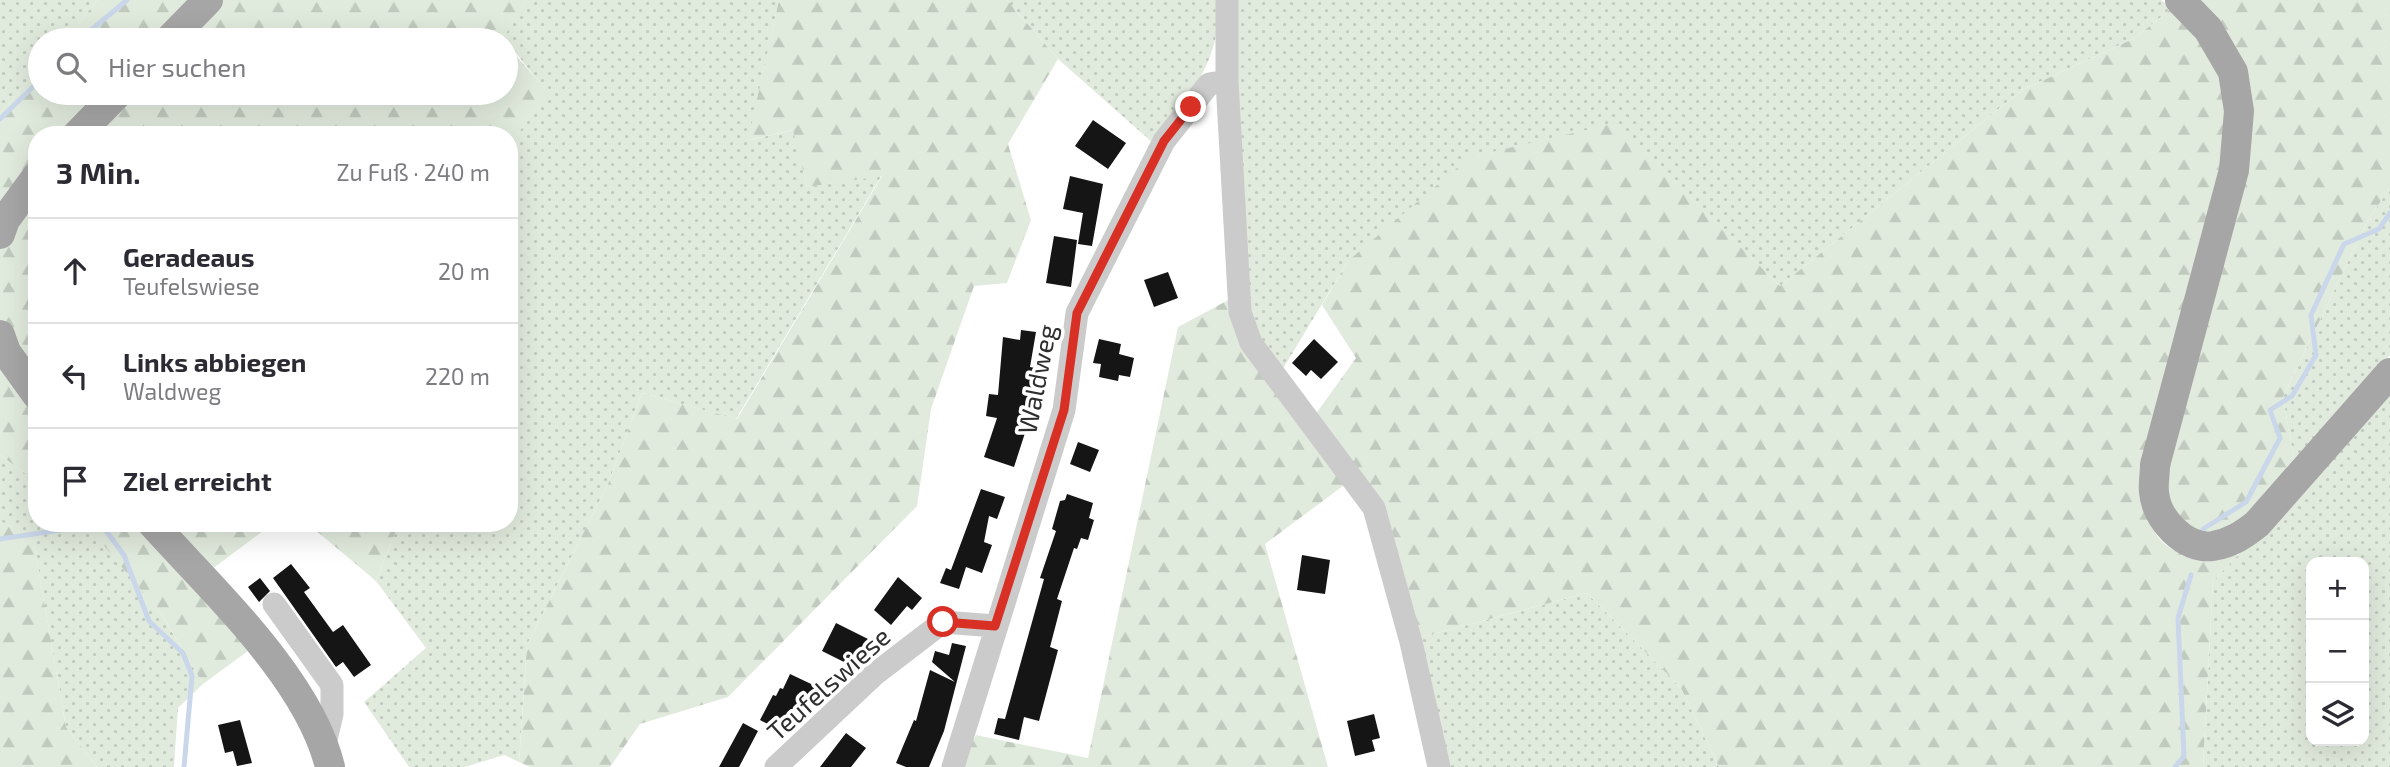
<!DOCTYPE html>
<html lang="de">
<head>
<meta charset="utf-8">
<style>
  :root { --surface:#fff; --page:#f7f7f7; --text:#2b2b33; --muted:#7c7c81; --line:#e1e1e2 }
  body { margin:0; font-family:"Exo 2",sans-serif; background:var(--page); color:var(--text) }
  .controls { position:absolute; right:21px; bottom:21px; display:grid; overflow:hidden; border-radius:14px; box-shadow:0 7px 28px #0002 }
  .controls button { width:63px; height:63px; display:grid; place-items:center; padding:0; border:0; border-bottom:2px solid var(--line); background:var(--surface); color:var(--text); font:35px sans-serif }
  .stop { position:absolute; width:21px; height:21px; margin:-16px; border:5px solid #d93025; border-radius:50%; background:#fff }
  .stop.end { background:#d93025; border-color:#fff; box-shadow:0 2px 7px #0008 }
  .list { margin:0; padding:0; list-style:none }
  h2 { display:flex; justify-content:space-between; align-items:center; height:91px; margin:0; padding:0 28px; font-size:30px }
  h2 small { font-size:23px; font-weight:400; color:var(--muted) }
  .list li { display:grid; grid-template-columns:46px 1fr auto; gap:21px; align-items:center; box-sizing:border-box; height:105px; padding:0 28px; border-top:2px solid var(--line) }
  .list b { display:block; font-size:26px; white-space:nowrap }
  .list p { margin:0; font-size:23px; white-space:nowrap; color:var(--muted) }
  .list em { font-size:23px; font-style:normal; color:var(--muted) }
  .icon { flex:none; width:38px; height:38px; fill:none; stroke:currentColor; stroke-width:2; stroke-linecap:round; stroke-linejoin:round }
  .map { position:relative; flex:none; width:2390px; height:767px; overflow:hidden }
  .search { position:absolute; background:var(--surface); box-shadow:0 7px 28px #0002; left:28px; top:28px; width:490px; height:77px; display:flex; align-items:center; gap:18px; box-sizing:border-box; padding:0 24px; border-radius:38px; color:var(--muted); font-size:26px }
  .panel { position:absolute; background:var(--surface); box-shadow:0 7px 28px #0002; left:28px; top:126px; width:490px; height:406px; border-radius:28px }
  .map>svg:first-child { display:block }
</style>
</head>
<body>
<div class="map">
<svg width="2390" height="767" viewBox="0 0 2390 767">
  <defs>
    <pattern id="grass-dots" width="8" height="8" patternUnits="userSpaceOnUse" patternTransform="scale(1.75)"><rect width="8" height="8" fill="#e1ebdd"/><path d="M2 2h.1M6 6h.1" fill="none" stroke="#c1cabe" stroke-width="1.8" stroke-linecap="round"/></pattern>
    <pattern id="forest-firs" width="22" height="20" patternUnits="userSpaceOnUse" patternTransform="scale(1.75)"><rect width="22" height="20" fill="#e1ebdd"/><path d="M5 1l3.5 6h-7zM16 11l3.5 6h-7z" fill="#c1cabe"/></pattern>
  </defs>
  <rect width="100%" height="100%" fill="#fff"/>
  <path fill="url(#grass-dots)" fill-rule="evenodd" d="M 0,0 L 97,0 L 66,40 L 40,40 L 40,69 L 0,113 Z
    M 527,0 L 779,0 L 749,140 L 794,130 L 807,187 L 882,175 L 736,419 L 642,393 L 608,484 L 527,645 L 519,762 L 504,755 L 465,767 L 409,767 L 364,702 L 426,648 L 376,581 L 399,523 L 509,523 L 509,147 L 546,91 L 506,40 L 501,39 Z
    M 1007,0 L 1219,0 C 1221,63 1189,96 1153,143 L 1058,59 Z
    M 1234,0 L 2161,0 L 2172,8 L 2135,38 L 2022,90 L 1780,286 L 1616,124 L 1348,261 L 1281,372 L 1249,321 Z
    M 2390,188 L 2390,355 L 2295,466 L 2283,397 L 2368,220 Z
    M 2390,388 L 2390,767 L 2203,767 L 2213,581 L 2306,484 ZM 2311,562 L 2364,562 L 2364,741 L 2311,741 Z
    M 0,455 L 37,482 L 37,523 L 85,523 L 93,529 L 162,615 L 203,684 L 178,708 L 174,767 L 97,767 L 66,727 L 33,539 L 0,521 Z
    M 1587,593 L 1681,688 L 1719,767 L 1446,767 L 1418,638 Z"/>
  <path fill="url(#forest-firs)" d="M 97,0 L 527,0 L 502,40 L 66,40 Z
    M 779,0 L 1007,0 L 1058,59 L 1008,144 L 1031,220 L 1007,283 L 974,286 L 931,409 L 917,506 L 728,697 L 640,724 L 610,767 L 530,767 L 519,762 L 527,645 L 608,484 L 642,393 L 737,419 L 882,176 L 807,187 L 793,130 L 748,140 Z
    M 2192,0 L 2390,0 L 2390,188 L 2368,220 L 2283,397 L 2295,466 L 2245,522 L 2216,533 L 2188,530 L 2169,508 L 2164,476 L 2250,113 Z
    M 2172,8 L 2205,38 L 2223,74 L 2229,113 L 2224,173 L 2142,480 C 2148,550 2171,561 2238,555 L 2213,581 L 2203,767 L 1719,767 L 1681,688 L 1587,593 L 1418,638 L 1381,504 L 1315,415 L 1356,358 L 1322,305 L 1348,261 L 1470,157 L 1616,123 L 1780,286 L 2022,90 L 2135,38 Z
    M 506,44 L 547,91 L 509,147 L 509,135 L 37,135 L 37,482 L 0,455 L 0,113 L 40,69 L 40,93 L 506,93 Z
    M 1232,298 L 1347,483 L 1265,544 L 1328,767 L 960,767 L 976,735 L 1088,758 L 1178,327 Z
    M 0,521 L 33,538 L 66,727 L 97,767 L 0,767 Z
    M 85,523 L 274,523 L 208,572 L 252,648 L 203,684 L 162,615 Z
    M 307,523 L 399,523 L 376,581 Z"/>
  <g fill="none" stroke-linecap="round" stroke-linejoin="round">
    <path stroke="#cad7ea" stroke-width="5" d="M 79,40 L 127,0
      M 0,119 L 40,80
      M 2203,529 L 2246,502 L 2280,438 L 2270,410 L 2292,396 L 2316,355 L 2311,315 L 2344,244 L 2379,229 L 2390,213
      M 0,539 L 101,524 L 124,555 L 149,621 L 183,653 L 192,676 L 184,767
      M 2175,767 L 2184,756 L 2178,618 L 2191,575"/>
  </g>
  <path fill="#151515" d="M 1093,120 L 1126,143 L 1108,169 L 1075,146 Z
    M 1070,176 L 1103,184 L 1092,246 L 1078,244 L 1083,213 L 1063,209 Z
    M 1054,236 L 1077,240 L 1071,287 L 1046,283 Z
    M 1168,272 L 1178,298 L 1154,307 L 1144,280 Z
    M 1021,330 L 1036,332 L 1030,367 L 1035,368 L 1025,433 L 1014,467 L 984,457 L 997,418 L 986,416 L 989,394 L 998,395 L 1003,337 L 1020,340 Z
    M 1099,339 L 1121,344 L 1119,354 L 1134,358 L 1130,377 L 1119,375 L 1118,381 L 1099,377 L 1101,364 L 1093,363 Z
    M 1314,339 L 1338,362 L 1321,379 L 1311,370 L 1306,376 L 1292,363 Z
    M 1078,442 L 1099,450 L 1090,472 L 1070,464 Z
    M 981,489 L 1005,497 L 997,519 L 989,516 L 984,542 L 992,545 L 982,573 L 966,567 L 959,589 L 940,583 L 946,568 L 951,570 Z
    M 1067,494 L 1093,503 L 1089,518 L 1094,520 L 1088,540 L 1081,538 L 1077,549 L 1074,548 L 1057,599 L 1062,601 L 1050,647 L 1058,650 L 1039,721 L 1024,717 L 1019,740 L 994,734 L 998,718 L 1005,719 L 1044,579 L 1040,578 L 1056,531 L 1052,529 L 1060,501 L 1065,500 Z
    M 1302,555 L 1330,560 L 1325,594 L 1297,590 Z
    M 291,564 L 310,588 L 304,592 L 333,632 L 343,625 L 371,665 L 354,677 L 343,662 L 336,667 L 273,578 Z
    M 898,577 L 922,598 L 912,610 L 907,606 L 891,625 L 874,610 Z
    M 260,578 L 270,591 L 259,602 L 248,587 Z
    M 836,623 L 868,639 L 854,667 L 822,651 Z
    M 952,643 L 966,646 L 944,731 L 929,767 L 906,767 L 896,763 L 914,720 L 916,721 L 930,670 L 955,682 L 932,662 L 935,651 L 949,655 Z
    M 790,674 L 826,691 L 818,708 L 801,700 L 784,733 L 760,720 L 773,695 L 776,696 L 780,688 L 783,689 Z
    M 1374,714 L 1380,738 L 1372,740 L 1375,751 L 1355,756 L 1347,721 Z
    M 240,720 L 252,763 L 237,766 L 233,751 L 225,753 L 218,725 Z
    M 743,723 L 758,731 L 739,767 L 719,767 Z
    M 846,733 L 866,748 L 851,767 L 820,767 Z"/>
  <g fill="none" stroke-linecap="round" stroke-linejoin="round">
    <path stroke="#cbcbcb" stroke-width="23" d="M 1227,0 L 1227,81 L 1240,312 L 1251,343 L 1374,508 L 1411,642 L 1439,767
      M 274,604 L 332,685 L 332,714 L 324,748
      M 776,767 L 875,674 L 943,622 L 995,626
      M 953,767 L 1064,410 L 1077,313 L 1164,141 L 1209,84 L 1227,81"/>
    <path stroke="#a6a6a6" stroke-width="30" d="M 2180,0 L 2208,29 L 2233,72 L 2239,111 L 2234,170 L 2155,465 C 2155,474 2153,484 2154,492 C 2156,519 2185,550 2213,546 C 2231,543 2243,535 2257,524 L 2390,373
      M 169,40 L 208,0
      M 77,135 L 118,93
      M 0,234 L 5,220 L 37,176
      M 0,335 L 6,352 L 37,395
      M 152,523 C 212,590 309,679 330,767"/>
  </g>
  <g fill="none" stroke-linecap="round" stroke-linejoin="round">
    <path stroke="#d93025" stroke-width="9" d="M 943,622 L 995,626 L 1064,410 L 1077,313 L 1164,141 L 1191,107"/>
  </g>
  <g text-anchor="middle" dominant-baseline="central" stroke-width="7" stroke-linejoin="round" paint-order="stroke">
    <g font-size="26" fill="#2e2e2e" stroke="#fff">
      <text transform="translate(1036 379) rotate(-79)">Waldweg</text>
      <text transform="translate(828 683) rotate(-42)">Teufelswiese</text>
    </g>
  </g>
</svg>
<div class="controls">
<button>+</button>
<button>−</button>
<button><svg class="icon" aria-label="layers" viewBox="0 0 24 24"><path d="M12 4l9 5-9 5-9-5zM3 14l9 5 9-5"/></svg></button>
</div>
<div class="stop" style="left:943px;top:622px"></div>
<div class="stop end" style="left:1191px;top:107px"></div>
<div class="search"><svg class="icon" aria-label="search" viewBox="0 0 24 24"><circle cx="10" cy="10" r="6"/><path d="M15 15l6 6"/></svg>Hier suchen</div>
<section class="panel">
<h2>3 Min.<small>Zu Fuß · 240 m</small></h2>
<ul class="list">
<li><svg class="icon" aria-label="ahead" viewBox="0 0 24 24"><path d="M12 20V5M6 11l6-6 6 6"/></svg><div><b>Geradeaus</b><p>Teufelswiese</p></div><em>20 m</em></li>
<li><svg class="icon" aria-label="left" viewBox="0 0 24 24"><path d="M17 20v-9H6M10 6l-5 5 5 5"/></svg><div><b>Links abbiegen</b><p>Waldweg</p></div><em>220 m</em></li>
<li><svg class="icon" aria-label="arrive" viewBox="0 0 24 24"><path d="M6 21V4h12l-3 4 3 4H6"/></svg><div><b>Ziel erreicht</b></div></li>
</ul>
</section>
</div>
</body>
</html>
